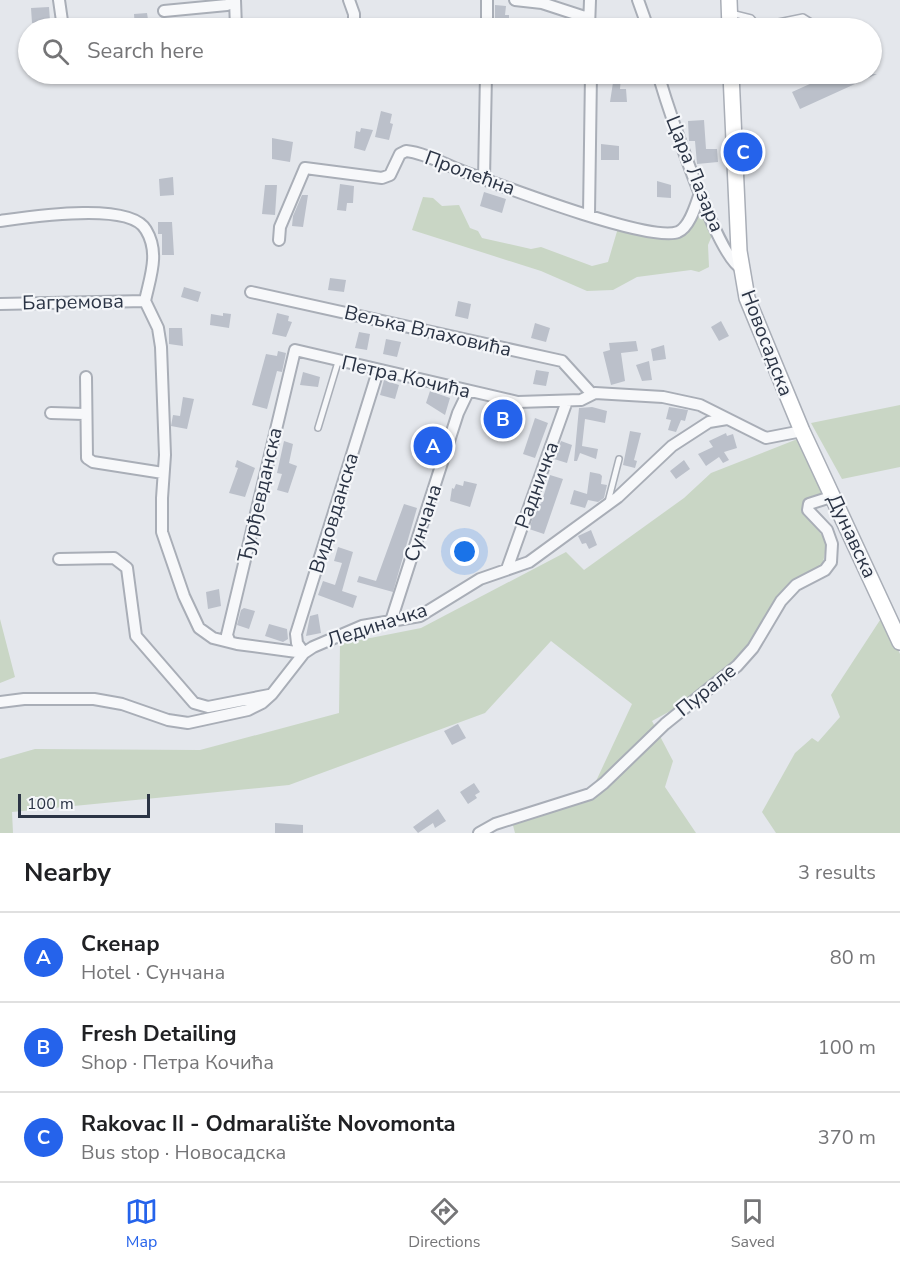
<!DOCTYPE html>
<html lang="en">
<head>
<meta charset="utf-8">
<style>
  :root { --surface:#fff; --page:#f2f2f2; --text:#202124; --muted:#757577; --line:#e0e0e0; --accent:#2563eb }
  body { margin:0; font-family:"Nunito Sans",sans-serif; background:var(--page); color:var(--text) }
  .scale { position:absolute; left:18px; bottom:15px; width:132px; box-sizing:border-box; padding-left:6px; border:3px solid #2b3445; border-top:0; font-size:16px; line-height:21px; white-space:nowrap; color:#2b3445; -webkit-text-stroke:4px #f4f6f9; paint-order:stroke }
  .you { position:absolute; left:465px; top:552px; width:21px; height:21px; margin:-15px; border:4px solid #fff; border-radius:50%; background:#1a73e8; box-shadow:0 0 0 9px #1a73e833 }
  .badge { display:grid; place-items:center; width:39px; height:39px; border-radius:50%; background:var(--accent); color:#fff; font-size:20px; font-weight:700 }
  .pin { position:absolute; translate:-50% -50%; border:3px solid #fff; box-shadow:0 2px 6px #0006 }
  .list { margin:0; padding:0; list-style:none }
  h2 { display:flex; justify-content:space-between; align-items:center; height:78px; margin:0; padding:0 24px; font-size:26px }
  h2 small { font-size:20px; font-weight:400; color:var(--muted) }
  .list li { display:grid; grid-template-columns:39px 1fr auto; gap:18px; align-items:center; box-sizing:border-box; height:90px; padding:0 24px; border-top:2px solid var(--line) }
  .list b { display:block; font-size:22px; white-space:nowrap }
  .list p { margin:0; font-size:20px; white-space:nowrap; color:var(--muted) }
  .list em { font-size:20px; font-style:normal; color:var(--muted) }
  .icon { flex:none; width:33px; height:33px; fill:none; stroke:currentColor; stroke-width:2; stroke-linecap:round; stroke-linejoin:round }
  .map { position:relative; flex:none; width:900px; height:833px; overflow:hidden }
  .search { position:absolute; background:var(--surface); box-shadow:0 2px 4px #0004; left:18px; right:18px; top:18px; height:66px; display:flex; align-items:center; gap:15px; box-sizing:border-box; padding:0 21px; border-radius:33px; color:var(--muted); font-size:22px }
  .sheet { height:348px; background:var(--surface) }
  nav { display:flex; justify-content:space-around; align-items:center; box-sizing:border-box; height:84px; border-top:2px solid var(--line); background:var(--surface); font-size:16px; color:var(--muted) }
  nav a { display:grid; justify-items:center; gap:3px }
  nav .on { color:var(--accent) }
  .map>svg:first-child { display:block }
</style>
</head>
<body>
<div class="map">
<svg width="900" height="833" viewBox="0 0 900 833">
  <rect width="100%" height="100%" fill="#e4e7ec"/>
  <path fill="#c9d6c5" d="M 423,197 L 433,198 L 442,206 L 459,205 L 470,228 L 478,231 L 482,238 L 531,249 L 541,247 L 592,266 L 608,262 L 618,228 L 679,237 L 698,204 L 713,233 L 708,245 L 709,267 L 699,272 L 691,270 L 637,277 L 613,290 L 587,291 L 541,271 L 412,230 Z
    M 900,405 L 900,467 L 842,479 L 811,423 Z
    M 800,438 L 830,502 L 803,510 L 827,542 L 822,568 L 788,588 L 745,652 L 685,703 L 652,721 L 673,761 L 665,787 L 696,833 L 515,833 L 511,818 L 590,794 L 632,704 L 551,641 L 485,713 L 289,785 L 12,812 L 13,833 L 0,833 L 0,759 L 35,749 L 200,750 L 339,713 L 340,644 L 421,628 L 566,552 L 584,570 L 684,498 L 711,473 Z
    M 884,614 L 900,654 L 900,833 L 776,833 L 762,812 L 795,753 L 812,738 L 818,742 L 840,717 L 831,695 Z
    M 0,619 L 15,677 L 0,683 Z"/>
  <path fill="#bbc0ca" d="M 495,5 L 506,6 L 505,15 L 509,15 L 509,25 L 495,24 Z
    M 49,7 L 50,21 L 32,23 L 31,8 Z
    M 147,13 L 149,26 L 135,28 L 134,14 Z
    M 832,74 L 877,74 L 800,109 L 792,92 Z
    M 614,76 L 621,77 L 620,89 L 626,89 L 627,102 L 610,102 Z
    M 381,111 L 392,114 L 390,123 L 393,124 L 389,140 L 375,137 Z
    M 704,120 L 706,149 L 717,149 L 718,162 L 697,164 L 695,141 L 689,141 L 688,121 Z
    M 361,128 L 373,130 L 365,151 L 354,148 L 356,131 L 360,132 Z
    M 272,138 L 293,142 L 290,162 L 272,159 Z
    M 601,144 L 619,146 L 619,160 L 601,160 Z
    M 173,177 L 174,195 L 160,196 L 159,179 Z
    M 657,181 L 671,185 L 671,198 L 657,197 Z
    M 340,184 L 354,186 L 353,203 L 347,203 L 346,211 L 337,210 Z
    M 265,185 L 277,185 L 275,215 L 262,214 Z
    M 484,192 L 506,199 L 502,213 L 480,206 Z
    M 302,195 L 308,195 L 303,227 L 292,226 L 293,216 Z
    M 158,222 L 172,222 L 174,255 L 162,255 L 162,234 L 158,234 Z
    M 330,278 L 346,280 L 344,292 L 328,290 Z
    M 184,287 L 201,292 L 198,302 L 181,297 Z
    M 458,301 L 471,304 L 468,319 L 455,316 Z
    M 223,313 L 231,314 L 229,328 L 210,325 L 211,314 L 223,316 Z
    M 277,313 L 289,316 L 288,321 L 292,322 L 286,337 L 272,334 Z
    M 721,321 L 729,336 L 719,341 L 711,327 Z
    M 535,323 L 550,328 L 546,342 L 531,338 Z
    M 169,328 L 182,328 L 183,346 L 169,344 Z
    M 359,332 L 370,334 L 367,350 L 355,348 Z
    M 386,339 L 401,342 L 397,357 L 383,354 Z
    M 636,341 L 638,351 L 621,353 L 625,381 L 611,385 L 603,352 L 610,350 L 609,343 Z
    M 664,345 L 666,359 L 653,361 L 651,349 Z
    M 278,351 L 286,353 L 282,372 L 277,371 L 267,409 L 252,405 L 266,354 L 277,356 Z
    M 649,361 L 652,380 L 642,381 L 636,365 Z
    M 536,370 L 549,372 L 546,386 L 533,384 Z
    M 303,372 L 320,377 L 318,387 L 300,385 Z
    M 384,380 L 399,385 L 395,399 L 380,395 Z
    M 430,391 L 450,398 L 445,415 L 426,403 Z
    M 183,397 L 194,399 L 187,429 L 171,426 L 173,415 L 180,416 Z
    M 503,406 L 511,408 L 502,434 L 495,431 Z
    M 592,407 L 607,411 L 605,423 L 585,419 L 582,446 L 598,449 L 596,459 L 580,453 L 577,461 L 574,461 L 579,408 Z
    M 669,407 L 688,410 L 685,421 L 681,420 L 676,432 L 668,430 L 671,420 L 666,419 Z
    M 535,418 L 548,423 L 535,458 L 523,454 Z
    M 630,431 L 641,433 L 634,460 L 637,461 L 635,468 L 623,465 Z
    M 726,433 L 727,436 L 733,434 L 737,448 L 724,452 L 729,460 L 723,463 L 719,457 L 706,466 L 698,454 L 713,447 L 709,441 Z
    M 425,437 L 439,444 L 433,460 L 418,455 Z
    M 284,441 L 293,444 L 289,463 L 297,466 L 288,493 L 277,490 L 282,474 L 277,473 Z
    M 561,441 L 572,445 L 567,463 L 554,459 Z
    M 237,460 L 255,468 L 245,497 L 229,493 L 238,468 L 235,467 Z
    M 684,460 L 690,469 L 676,479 L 670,471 Z
    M 590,472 L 600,474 L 602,476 L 601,484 L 607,485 L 604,498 L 598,502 L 588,500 L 585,508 L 570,504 L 574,490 L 587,494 Z
    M 550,475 L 563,479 L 544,534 L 529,529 L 538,503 L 541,504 Z
    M 464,481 L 477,484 L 470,507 L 450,501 L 452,488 L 454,489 L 456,484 L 463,486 Z
    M 404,504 L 417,508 L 393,592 L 357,582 L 359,576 L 376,581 Z
    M 591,530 L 597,545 L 589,549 L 586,543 L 582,544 L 578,536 Z
    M 338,547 L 353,552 L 342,591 L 357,596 L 353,608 L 318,595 L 323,581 L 335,585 L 342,563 L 334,561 Z
    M 219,589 L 221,606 L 208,609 L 206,592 Z
    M 244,608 L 255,611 L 249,629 L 237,625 L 241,610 Z
    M 318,614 L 321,633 L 306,636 L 310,616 Z
    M 269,624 L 287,629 L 288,639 L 283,642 L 265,636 Z
    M 458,724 L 466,738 L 452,745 L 444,731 Z
    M 474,783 L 480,792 L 475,795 L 477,798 L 468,804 L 460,792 Z
    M 438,809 L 446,821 L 435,828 L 433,823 L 418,833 L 413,827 Z
    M 275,823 L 303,825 L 303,833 L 275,833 Z"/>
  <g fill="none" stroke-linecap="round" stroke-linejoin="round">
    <g stroke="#a9aeb7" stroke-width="8">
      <path id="service" d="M 731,13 L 751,18 L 759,27
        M 759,26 L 803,17 L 811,22 L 812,28
        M 733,78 L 743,74
        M 318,428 L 338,362
        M 608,502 L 619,459"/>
    </g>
    <g stroke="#a9aeb7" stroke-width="14">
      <path id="minor" d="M 59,0 L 63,28
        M 235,0 L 236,28
        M 349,0 L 354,14 L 354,28
        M 515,0 L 542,3 L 588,18
        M 638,0 L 648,28
        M 164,11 L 227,5 L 235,1
        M 487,28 L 487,0
        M 589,28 L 590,0
        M 658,74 C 667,104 717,258 741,268
        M 484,179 L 486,74
        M 589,214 L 591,74
        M 0,221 C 29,217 130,201 146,230 C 160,253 150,277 145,301 L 158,328 L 161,347 L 165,455 L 162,498 L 162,532 L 184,596 L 199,628 L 213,638 L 237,644 L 304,653
        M 279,240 L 280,227 L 305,168 L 382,178 L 390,175 L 400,154 L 406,151 C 425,153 444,164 462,171 C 497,184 649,243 678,232 C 690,227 696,204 700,193
        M 251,292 L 562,361 L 592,394
        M 0,304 L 145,301
        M 86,377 L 87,458 L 93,462 L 163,473
        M 51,413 L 84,414
        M 59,559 L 114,558 L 127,568 L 136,636 L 194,703 L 208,707 L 269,695
        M 507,569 L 567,401
        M 391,621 L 458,413 L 468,392
        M 229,640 L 227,635 L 295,350 L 518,402 L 581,400 L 595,393 L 663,397 L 700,405 L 766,438 L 802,431
        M 304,653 L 297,643 L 296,634 L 378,371
        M 0,702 L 24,699 L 94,699 L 122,704 L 168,720 L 188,723 L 248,710 L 262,703 L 272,694 L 304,653 L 313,647 L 362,626 L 420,616 L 480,579 L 529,562 L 618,497 L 672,446 L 709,422 L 727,419
        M 479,833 L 495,824 L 590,794 L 604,783 L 665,724 L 737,666 L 753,648 L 781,601 L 796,585 L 825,570 L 831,562 L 832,544 L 827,530 L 808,510 L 809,504 L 834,496"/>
    </g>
    <g stroke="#a9aeb7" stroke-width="18">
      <path id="secondary" d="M 729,0 L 730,28
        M 731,74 L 739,251 L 747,298 L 802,431 L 900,642"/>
    </g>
    <use href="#service" stroke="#f7f8fa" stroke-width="5"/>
    <use href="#minor" stroke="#f7f8fa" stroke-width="10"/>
    <use href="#secondary" stroke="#fff" stroke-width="15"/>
  </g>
  <g text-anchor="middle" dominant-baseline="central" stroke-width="4.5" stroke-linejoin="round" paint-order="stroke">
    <g font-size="20" fill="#2b3445" stroke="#f4f6f9">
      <text transform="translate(470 173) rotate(20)">Пролећна</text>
      <text transform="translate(695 174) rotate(68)">Цара Лазара</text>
      <text transform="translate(73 302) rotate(-1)">Багремова</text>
      <text transform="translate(428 331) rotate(13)">Вељка Влаховића</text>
      <text transform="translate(767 343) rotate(69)">Новосадска</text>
      <text transform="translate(406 377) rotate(13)">Петра Кочића</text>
      <text transform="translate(537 485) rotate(-70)">Радничка</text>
      <text transform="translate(260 495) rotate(-77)">Ђурђевданска</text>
      <text transform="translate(334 513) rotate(-73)">Видовданска</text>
      <text transform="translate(423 523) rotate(-72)">Сунчана</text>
      <text transform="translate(852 536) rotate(65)">Дунавска</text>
      <text transform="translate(377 625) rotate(-18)">Лединачка</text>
      <text transform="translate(706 690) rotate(-39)">Пурале</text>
    </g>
  </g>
</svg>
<div class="scale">100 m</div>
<div class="you"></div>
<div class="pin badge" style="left:433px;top:446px">A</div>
<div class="pin badge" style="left:503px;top:419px">B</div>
<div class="pin badge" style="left:743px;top:152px">C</div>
<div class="search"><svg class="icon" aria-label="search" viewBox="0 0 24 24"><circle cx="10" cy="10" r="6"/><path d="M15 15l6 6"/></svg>Search here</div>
</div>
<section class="sheet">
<h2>Nearby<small>3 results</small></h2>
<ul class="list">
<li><span class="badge">A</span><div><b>Скенар</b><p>Hotel · Сунчана</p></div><em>80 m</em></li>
<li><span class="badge">B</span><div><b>Fresh Detailing</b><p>Shop · Петра Кочића</p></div><em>100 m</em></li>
<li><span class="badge">C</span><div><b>Rakovac II - Odmaralište Novomonta</b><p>Bus stop · Новосадска</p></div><em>370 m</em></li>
</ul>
</section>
<nav>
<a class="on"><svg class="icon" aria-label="map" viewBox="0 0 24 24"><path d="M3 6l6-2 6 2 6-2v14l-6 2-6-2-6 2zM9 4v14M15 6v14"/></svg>Map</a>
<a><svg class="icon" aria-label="directions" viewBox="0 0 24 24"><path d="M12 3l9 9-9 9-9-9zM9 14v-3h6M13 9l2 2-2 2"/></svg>Directions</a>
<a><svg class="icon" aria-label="saved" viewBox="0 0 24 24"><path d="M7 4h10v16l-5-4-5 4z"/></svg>Saved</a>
</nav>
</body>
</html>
